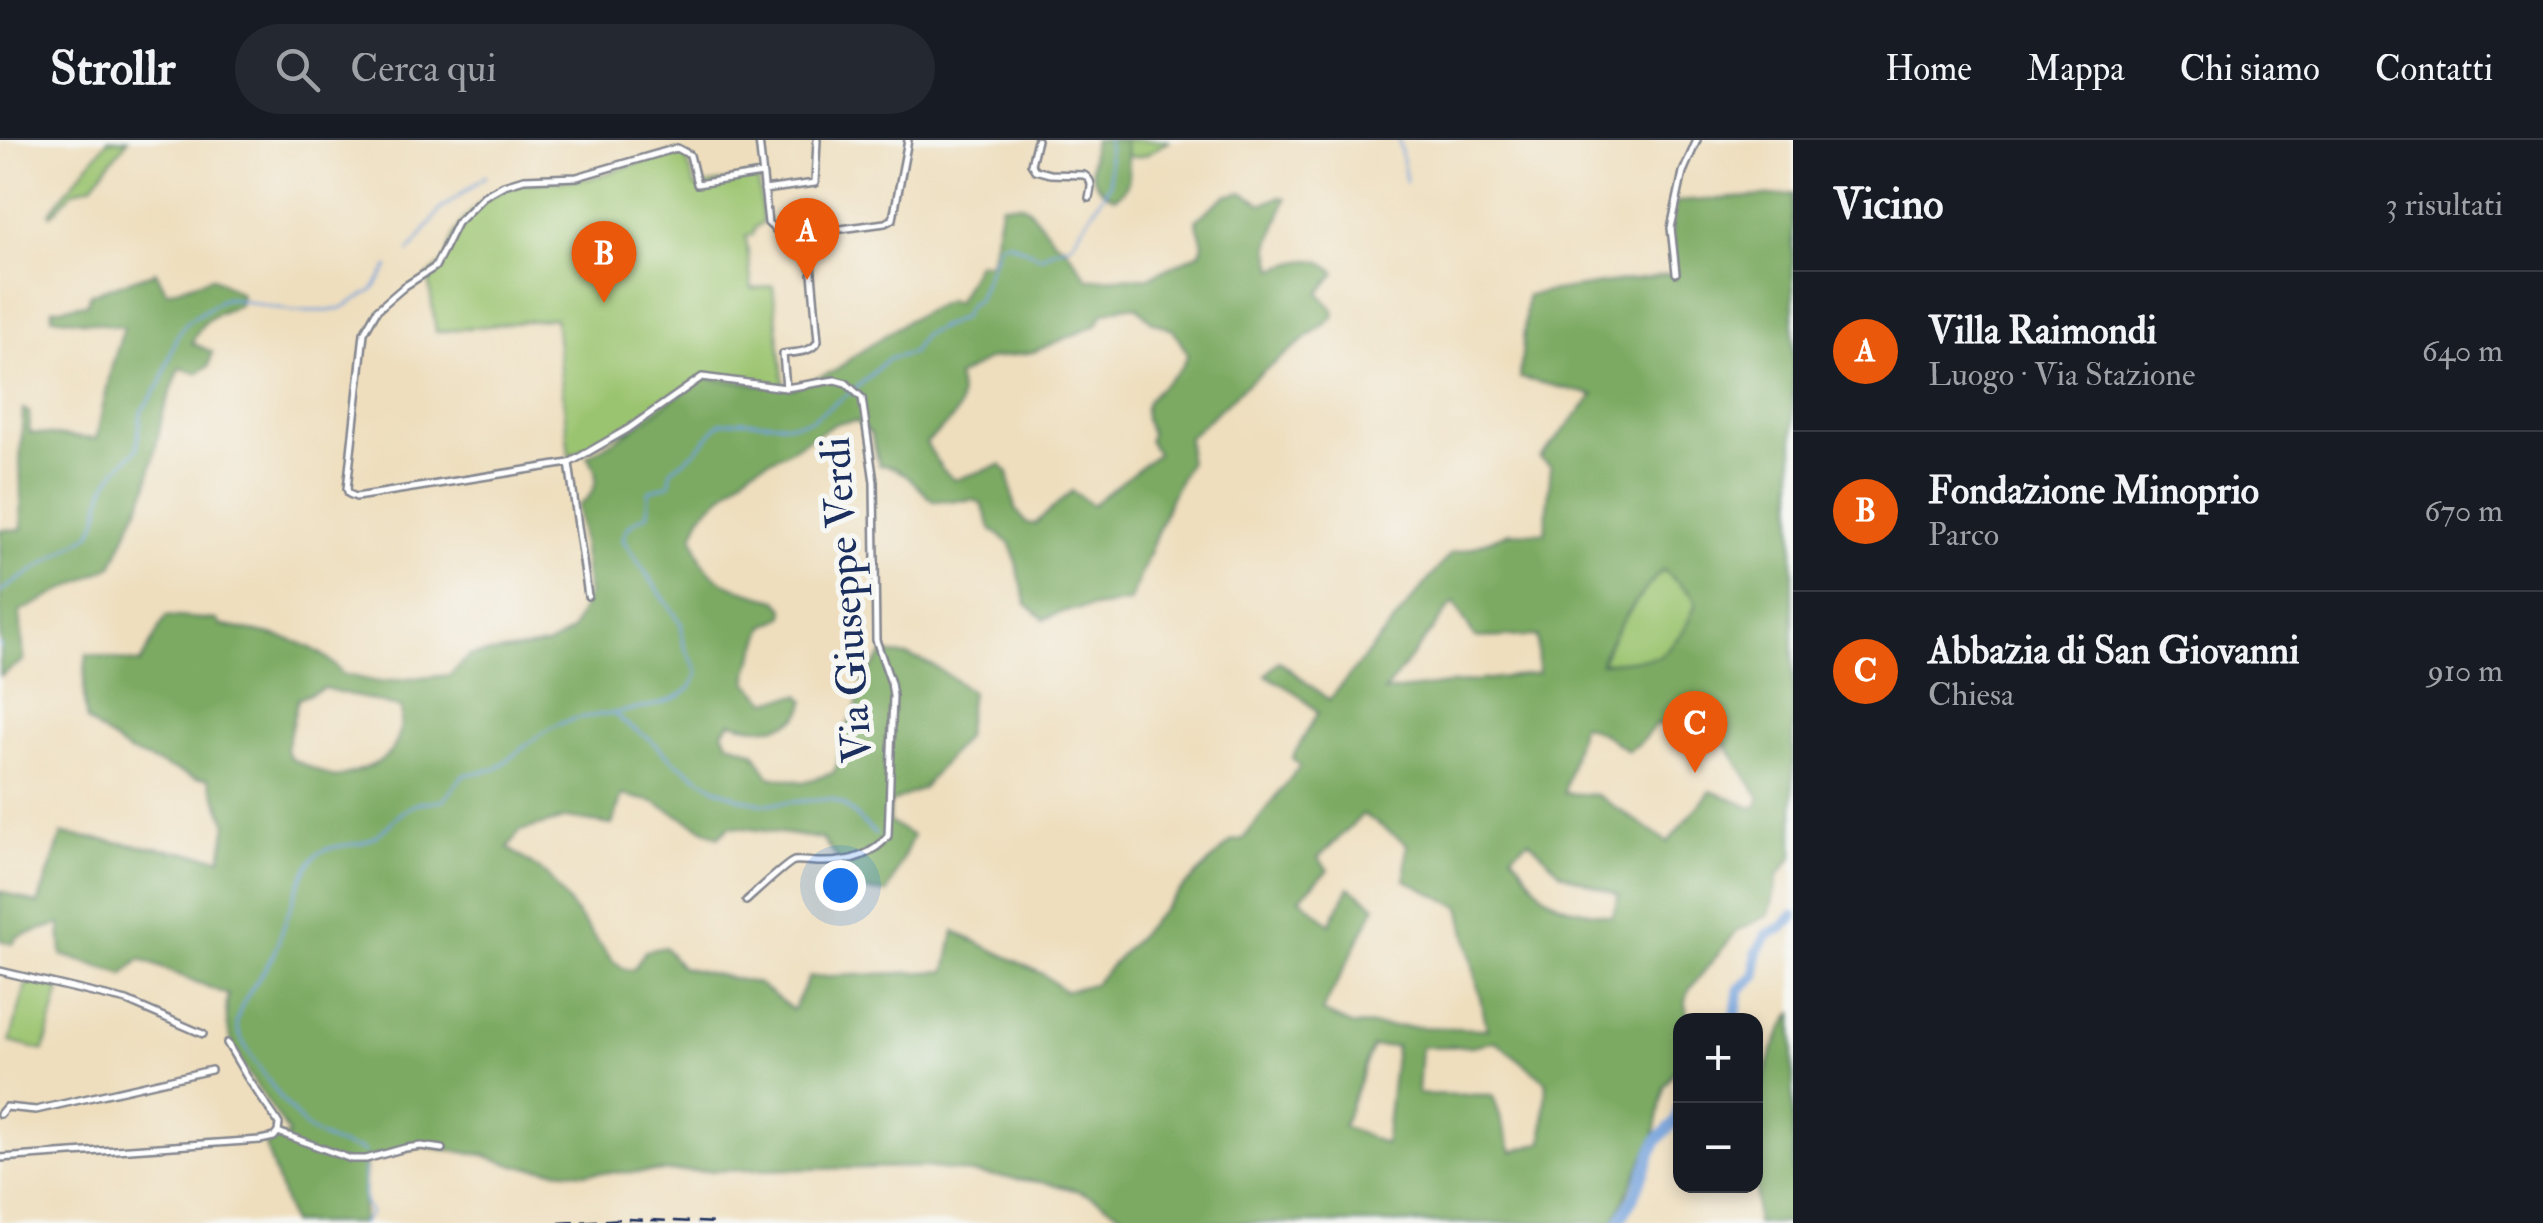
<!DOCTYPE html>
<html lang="it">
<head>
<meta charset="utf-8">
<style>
  :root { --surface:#171b24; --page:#242831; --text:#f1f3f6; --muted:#9ea1a6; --line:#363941; --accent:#ea580c }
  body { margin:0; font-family:"IM FELL Double Pica",serif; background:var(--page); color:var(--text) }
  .controls { position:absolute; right:30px; bottom:30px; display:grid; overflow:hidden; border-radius:20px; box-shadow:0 5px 15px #0003 }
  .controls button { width:90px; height:90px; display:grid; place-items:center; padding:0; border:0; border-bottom:2px solid var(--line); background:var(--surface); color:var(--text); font:50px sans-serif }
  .you { position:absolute; left:840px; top:745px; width:35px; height:35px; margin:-25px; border:8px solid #fff; border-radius:50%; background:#1a73e8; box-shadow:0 0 0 15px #1a73e833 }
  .badge { display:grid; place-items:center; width:65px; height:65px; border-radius:50%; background:var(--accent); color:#fff; font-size:32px; font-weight:700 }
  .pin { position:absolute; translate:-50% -82px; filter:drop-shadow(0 2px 5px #0008) }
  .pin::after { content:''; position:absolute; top:52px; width:35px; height:30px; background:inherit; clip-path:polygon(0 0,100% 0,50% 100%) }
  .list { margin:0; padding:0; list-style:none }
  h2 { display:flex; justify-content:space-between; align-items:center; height:130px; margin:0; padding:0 40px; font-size:42px }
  h2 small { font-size:32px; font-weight:400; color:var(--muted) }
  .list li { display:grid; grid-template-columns:65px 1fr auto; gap:30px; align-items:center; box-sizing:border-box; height:160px; padding:0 40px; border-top:2px solid var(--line) }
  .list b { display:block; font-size:38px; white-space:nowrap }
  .list p { margin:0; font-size:32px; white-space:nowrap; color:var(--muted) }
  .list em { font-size:32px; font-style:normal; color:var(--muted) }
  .icon { flex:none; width:55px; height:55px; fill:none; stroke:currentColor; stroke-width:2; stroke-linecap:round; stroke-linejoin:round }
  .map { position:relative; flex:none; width:1793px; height:1083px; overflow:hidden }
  header { display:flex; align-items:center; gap:60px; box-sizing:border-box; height:140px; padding:0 50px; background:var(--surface); border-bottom:2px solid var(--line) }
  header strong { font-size:48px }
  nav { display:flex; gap:55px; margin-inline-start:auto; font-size:35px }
  .search { width:700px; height:90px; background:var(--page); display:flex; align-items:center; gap:25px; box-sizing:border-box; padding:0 35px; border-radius:55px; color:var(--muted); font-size:38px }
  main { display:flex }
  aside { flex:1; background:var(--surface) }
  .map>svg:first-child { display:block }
</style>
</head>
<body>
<header>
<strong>Strollr</strong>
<div class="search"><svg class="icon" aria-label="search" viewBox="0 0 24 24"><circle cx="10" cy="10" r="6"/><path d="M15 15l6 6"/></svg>Cerca qui</div>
<nav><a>Home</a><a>Mappa</a><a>Chi siamo</a><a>Contatti</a></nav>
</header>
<main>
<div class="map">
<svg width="1793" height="1083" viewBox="0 0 1793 1083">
  <rect width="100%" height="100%" fill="#f6f6f2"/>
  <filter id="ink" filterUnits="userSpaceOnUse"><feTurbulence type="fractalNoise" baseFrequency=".01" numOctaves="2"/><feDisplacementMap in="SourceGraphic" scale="20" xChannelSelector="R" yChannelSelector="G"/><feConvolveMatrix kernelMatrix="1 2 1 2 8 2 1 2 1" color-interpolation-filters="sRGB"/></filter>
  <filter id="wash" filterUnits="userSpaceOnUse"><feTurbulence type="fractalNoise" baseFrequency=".0048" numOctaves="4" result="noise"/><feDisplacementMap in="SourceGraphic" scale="40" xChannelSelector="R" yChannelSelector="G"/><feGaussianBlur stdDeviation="2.25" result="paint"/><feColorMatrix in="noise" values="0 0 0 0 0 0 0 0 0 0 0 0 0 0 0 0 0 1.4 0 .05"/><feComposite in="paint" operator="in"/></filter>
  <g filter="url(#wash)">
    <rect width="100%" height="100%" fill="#eedebd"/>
    <path fill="#9bc470" stroke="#5b7a67" stroke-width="2.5" d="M 108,0 L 128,0 L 92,45 L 74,51 L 51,75 L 49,73 Z
      M 1114,0 L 1170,0 C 1150,11 1144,24 1120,13 Z
      M 675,12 L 680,15 L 686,16 L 695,47 L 758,36 L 763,82 L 755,88 L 753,95 L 746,96 L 752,149 L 773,146 L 784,247 L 620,292 L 569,316 L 555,178 L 436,192 L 428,136 L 444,122 L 455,93 L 464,80 L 481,62 L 499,51 L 525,43 L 591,38 Z
      M 1663,429 L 1692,455 L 1696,464 L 1684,491 L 1659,517 L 1601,524 C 1608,499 1644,447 1663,429 Z
      M 27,841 L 60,849 L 44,911 L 10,902 Z"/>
    <path fill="#7caa62" stroke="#4c6c60" stroke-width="2.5" fill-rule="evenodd" d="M 1094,0 L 1124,0 C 1128,22 1137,44 1115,58 C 1088,46 1088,27 1094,0 Z
      M 1242,52 L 1263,64 L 1279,57 L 1286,58 L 1269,106 L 1274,129 C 1297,122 1318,111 1336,133 L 1319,153 L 1334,170 L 1333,178 L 1247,244 L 1188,298 L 1189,322 L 1171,357 L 1130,462 L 1065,471 L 1044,479 L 1027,465 L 1011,404 L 992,390 L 981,363 L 973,360 L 933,361 C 917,347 901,324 879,325 L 871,294 L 856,281 L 837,283 L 779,316 L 752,328 L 702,374 L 693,396 C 696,404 698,412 701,419 C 714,446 752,454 778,460 L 785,469 L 784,477 L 765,486 L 748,532 L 748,543 L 767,561 L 800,555 L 805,561 C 801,593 754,590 731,582 L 723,591 L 728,602 L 754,612 L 769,636 L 804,642 L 833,633 L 838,623 L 842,594 L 855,573 L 863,539 L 883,514 C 917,511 945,532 971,552 L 965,597 L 923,648 L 890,663 L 889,682 L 913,696 L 887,753 L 854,750 L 837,737 L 840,722 L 822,699 L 730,686 L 718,697 L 654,662 L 622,655 L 612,685 L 567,678 L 520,691 L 508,708 L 547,735 L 612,820 L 626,830 L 634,829 L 645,811 L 665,807 L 681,827 L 759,844 L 793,870 L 809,837 L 946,831 L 954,791 L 1043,834 L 1064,851 L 1094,844 L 1180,751 L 1232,701 L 1243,699 L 1300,626 L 1292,618 L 1318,572 L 1296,553 L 1266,535 L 1279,521 L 1329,560 L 1451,413 L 1471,408 L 1509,392 L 1545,393 L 1551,326 L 1540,318 L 1594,255 L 1520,238 L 1527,155 L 1676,133 L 1671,88 L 1676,62 L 1793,54 L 1793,716 L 1779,735 L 1769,775 L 1737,791 L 1689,850 L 1685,864 L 1689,880 L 1680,880 L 1680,922 L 1664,947 L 1655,994 L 1613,1083 L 1136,1083 L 1097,1059 L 1079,1051 L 1047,1043 L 925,1027 L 584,1033 L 515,1026 L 483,1015 L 421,1006 L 366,1019 L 362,1083 L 291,1083 L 265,1004 L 289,995 C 265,949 217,912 228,855 L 140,819 L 124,835 L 62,815 L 60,784 L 17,797 L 13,804 L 0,800 L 0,751 L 38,764 L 62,694 L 221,718 L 227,684 L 208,638 L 195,638 L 127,611 L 87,581 C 82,558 84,537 87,514 L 140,523 L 166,476 L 217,480 L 220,485 C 262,494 315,496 342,534 L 378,542 L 450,535 L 469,516 L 548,505 L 571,492 L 588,456 L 578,366 C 597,354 602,334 587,316 L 630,291 L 702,238 L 793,248 L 837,230 L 851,218 L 908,180 L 948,160 L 956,163 L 977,123 L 990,123 L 1002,64 L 1021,64 L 1029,69 L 1054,100 L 1066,108 L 1088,139 L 1149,137 L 1200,113 L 1203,104 L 1196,80 L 1225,56 ZM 1126,166 L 1137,167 L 1152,182 L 1173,190 L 1188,214 C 1179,246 1126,252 1151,293 L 1149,300 L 1157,314 L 1092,365 L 1072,351 L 1035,384 L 1027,383 L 1015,369 L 1008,332 L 1001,325 L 954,340 L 942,329 L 926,303 C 952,278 967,276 957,237 L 989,219 L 1033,212 L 1097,185 L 1102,174 ZM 1663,430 L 1692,455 L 1696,464 L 1684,491 L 1659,517 L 1601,523 C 1608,499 1644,447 1663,430 ZM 1454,462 L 1475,498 L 1537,496 L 1538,533 L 1384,552 ZM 324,548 L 401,568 C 405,618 376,626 335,638 L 291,619 L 286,609 L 298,559 ZM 1581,584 L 1607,596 L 1628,611 L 1640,603 L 1656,584 L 1687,587 L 1726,605 L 1760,658 L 1755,668 L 1711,651 L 1668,702 L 1597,655 L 1564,653 ZM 1363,674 L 1407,704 L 1405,740 L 1460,767 L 1487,889 L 1351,885 L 1322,872 L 1376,766 L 1349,747 L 1330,784 L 1300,758 L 1328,730 L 1318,718 ZM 1529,700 L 1561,733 L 1619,755 L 1612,776 C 1587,771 1562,770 1542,753 C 1531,744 1523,726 1512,714 ZM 1496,901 L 1546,941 L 1543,1002 L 1512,1012 L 1493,955 L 1418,954 L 1421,907 L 1472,906 ZM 1396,906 L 1385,1004 L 1343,986 L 1372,907 Z
      M 156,132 L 167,152 L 212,137 L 241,154 L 239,165 C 215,175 202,178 192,203 L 212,212 L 209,226 L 197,233 L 180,228 L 163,273 L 147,348 L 112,426 L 20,472 L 24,520 L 0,536 L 0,390 L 22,389 L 20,323 L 23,269 L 29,272 L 30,293 L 96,299 L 111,229 L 124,187 L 52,177 L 52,169 L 87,164 L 90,154 Z
      M 1793,872 L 1793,1083 L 1756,1083 C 1756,1007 1749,939 1793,872 Z"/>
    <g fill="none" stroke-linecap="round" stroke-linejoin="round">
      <path stroke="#73a1db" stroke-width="2.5" d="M 1399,0 L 1406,41
        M 409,112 L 440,70 L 486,36
        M 0,452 L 89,395 C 102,381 98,364 105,348 C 112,332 125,321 137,309 L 141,272 L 161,243 L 176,198 L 187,182 L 221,160 L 228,158 L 293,171 L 328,171 L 340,169 L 373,150 L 388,127
        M 0,505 L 0,508
        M 876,695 L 844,665 L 831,659 L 766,664 L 742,659 L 715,648 L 674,621 L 648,598 L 623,582 L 613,573 C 636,569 673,565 690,548 C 693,544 695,538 698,534 L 696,527 L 684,506 L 681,483 L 623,400 C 625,385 635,381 648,374 L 649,351 L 670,344 L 671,330 L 695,312 L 720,283 L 741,281 L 795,284 L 811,280 L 855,249 L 888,219 L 912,213 L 923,195 L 962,178 L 968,166 L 977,160 L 999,104 L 1008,102 L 1041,117 C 1056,105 1060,111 1072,103 L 1110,44 L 1108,0
        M 364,1013 L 362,1010 C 344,1007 326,1001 311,991 C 296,981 237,903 237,885 C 237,860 267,833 275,810 C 284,789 302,724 319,713 C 330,705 350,706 364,702 C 386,695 397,669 420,663 C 427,661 436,662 443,661 L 463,635 L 496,629 L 538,596 L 559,584 L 578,578 L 612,573
        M 362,1083 L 370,1074 L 364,1061 L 364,1025"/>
      <path stroke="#73a1db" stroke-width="11" d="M 1735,880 L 1739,850 L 1756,835 L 1757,812 L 1767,795 L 1783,787 L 1793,776
        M 1619,1083 L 1636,1052 L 1657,1000 L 1676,981 L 1680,966"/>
    </g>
  </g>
  <g filter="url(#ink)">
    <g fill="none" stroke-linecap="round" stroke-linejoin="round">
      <g stroke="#84868e" stroke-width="10">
        <path id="street" d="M 759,0 L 768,83 L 778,92 L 797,95 L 885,83 L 893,79 L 908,0
          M 1037,0 L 1031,24 L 1035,30 L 1050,34 L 1084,35 C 1094,41 1091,48 1089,58
          M 762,34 L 697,44 L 690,15 L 677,8 L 577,37 L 524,39 L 504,45 L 484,56 L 457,83 L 435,127 L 405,146 L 377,170 L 364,193 L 347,349 L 349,354 L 356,357 L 569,323 L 628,289 L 702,237 L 786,248 L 783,214 C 795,212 812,213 818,201 L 811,122 L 806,120 L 803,95
          M 764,50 L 815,43 L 817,0
          M 1676,133 L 1671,88 L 1683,32 L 1697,0
          M 569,323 L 588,456
          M 746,761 C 755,753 787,723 794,721 C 802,720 810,722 818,722 C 844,723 871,717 888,696 L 893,556 L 891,543 L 876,500 L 874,342 L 862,258 L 846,243 L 835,240 L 786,248
          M 0,831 L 127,861 L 203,894
          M 227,903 L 247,937 L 276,979 L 279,984 L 278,992
          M 0,974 L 6,967 L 36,970 L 211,930
          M 278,992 L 351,1019 L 366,1019 L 405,1008 L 421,1006 L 442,1009
          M 0,1018 L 260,1000 L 274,997 L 278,992"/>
      </g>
      <use href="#street" stroke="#fff" stroke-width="5"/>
      <path stroke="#1b2f5e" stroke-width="2.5" stroke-dasharray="15 8" stroke-linecap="butt" d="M 559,1083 L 626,1079 L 717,1083"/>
    </g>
  </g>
  <g text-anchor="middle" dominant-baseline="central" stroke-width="10" stroke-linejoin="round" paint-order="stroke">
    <g font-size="42" fill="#1b2f5e" stroke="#f6f6f2">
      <text transform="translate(847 460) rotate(-94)">Via Giuseppe Verdi</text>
    </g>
  </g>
</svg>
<div class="controls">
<button>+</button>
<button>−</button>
</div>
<div class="you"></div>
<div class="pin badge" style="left:807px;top:140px">A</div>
<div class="pin badge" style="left:604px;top:163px">B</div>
<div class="pin badge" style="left:1695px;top:633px">C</div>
</div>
<aside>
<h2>Vicino<small>3 risultati</small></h2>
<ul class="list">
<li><span class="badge">A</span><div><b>Villa Raimondi</b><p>Luogo · Via Stazione</p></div><em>640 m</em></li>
<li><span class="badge">B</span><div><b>Fondazione Minoprio</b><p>Parco</p></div><em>670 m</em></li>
<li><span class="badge">C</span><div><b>Abbazia di San Giovanni</b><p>Chiesa</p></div><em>910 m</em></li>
</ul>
</aside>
</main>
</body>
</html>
